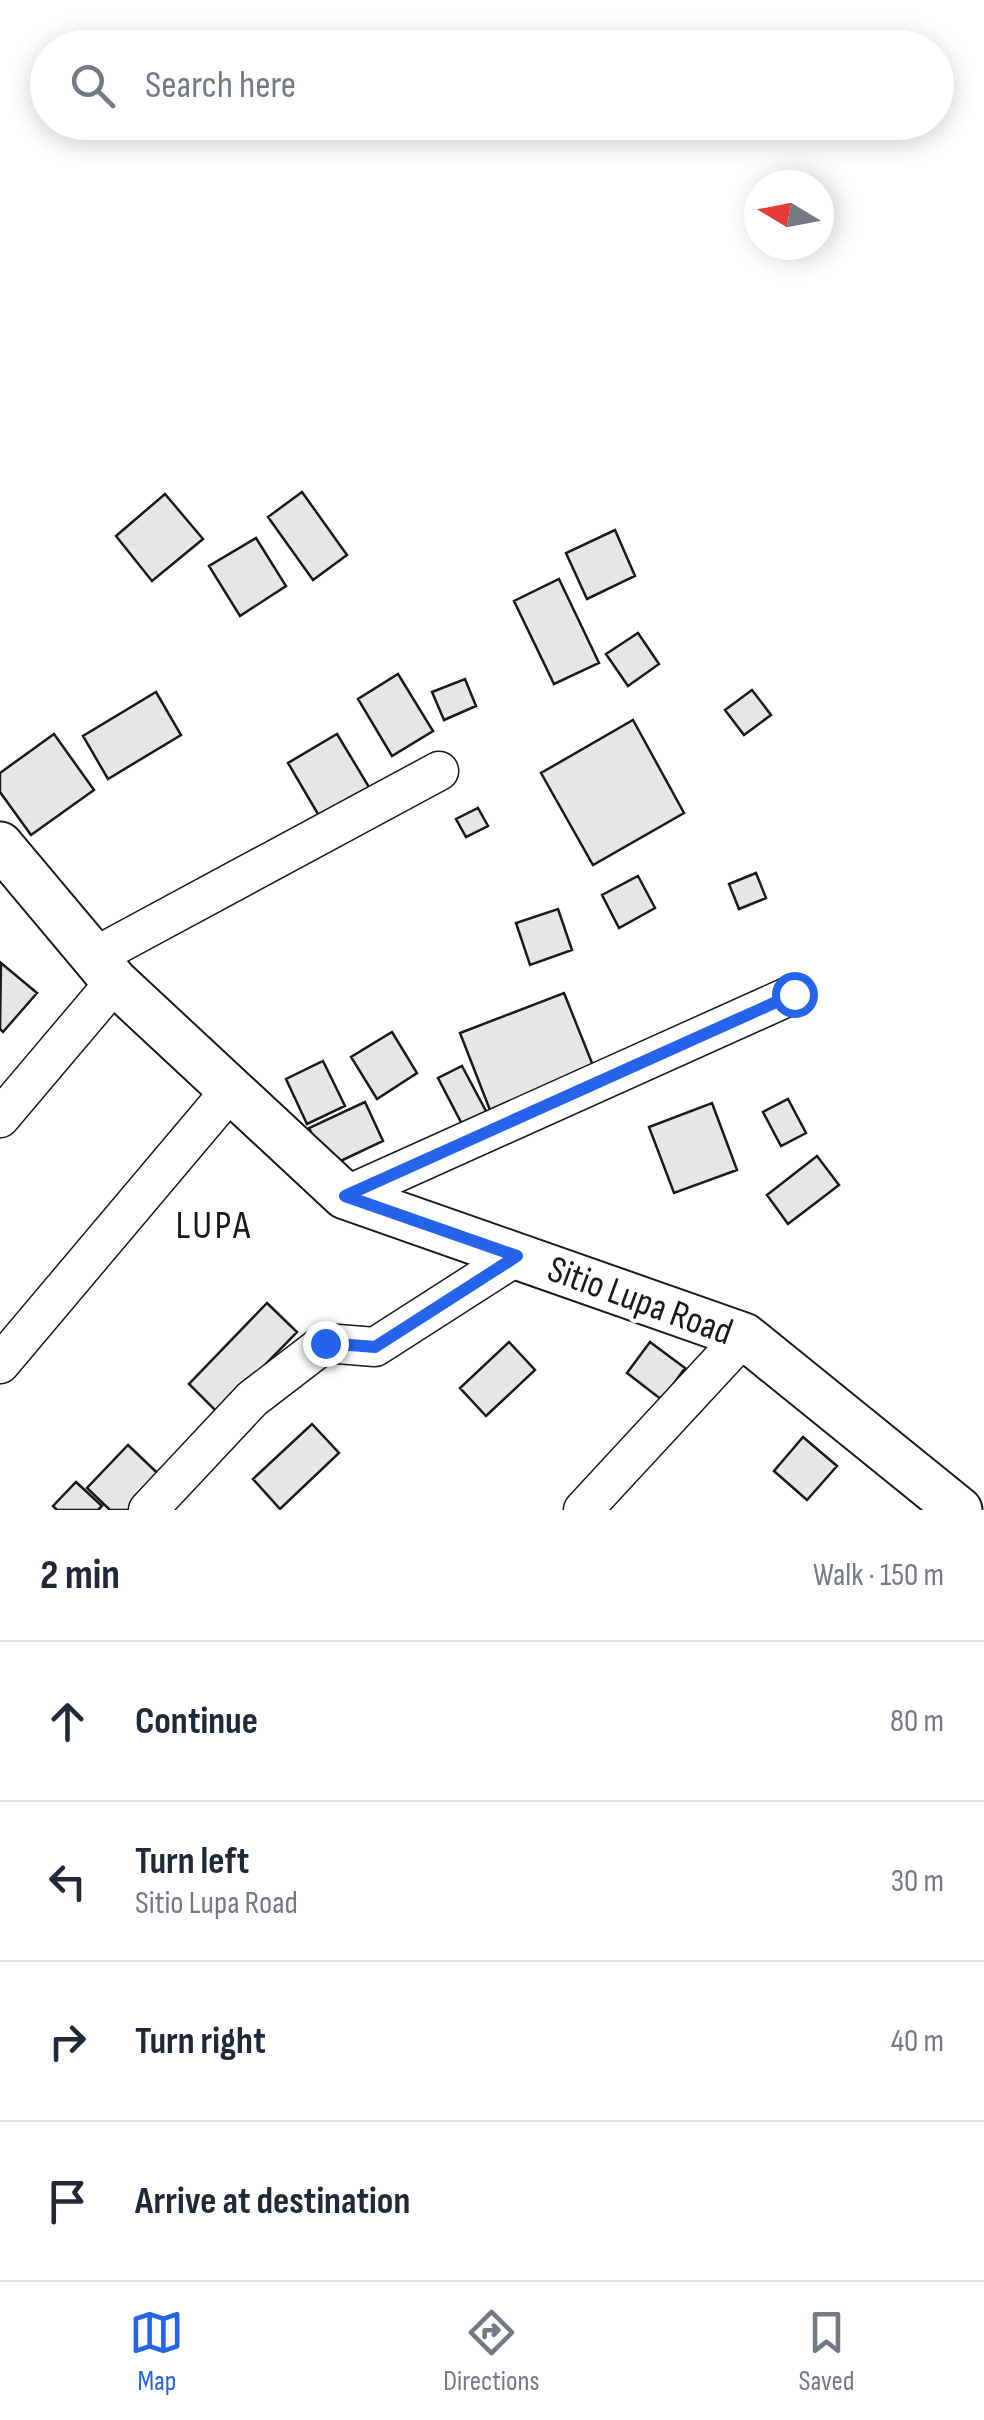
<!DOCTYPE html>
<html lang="en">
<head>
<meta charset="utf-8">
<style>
  :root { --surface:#fff; --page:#f2f2f3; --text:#1f2937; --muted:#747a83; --line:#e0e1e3; --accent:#2563eb }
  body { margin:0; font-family:"Sofia Sans Condensed",sans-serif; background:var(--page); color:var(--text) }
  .compass { position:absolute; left:744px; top:170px; width:90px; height:90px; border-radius:50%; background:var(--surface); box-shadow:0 5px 25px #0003; rotate:280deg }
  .stop { position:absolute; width:30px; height:30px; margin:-22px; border:8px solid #2563eb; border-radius:50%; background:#fff }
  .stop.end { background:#2563eb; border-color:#fff; box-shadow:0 2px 10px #0008 }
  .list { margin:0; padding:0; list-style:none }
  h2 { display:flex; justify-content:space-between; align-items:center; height:130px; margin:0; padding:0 40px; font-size:42px }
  h2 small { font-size:32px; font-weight:400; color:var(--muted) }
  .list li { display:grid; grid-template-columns:65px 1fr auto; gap:30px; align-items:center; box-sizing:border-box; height:160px; padding:0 40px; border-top:2px solid var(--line) }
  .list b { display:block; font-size:38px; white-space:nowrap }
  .list p { margin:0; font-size:32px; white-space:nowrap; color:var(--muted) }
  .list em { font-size:32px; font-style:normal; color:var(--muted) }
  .icon { flex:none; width:55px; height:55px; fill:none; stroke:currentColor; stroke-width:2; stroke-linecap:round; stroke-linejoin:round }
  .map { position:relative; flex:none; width:984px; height:1510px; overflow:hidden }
  .search { position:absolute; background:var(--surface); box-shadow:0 5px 25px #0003; left:30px; right:30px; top:30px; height:110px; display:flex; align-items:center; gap:25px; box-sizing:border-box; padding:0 35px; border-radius:55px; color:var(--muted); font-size:38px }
  .sheet { height:770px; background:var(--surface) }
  nav { display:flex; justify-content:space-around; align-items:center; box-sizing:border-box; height:140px; border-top:2px solid var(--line); background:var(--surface); font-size:28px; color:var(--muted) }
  nav a { display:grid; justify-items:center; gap:5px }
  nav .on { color:var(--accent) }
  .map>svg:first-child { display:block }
</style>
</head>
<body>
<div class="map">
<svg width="984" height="1510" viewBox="0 0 984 1510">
  <rect width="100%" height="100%" fill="#fff"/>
  <path fill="#e6e6e6" stroke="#1a1a1a" stroke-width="2.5" d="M 302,492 L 347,555 L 313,580 L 268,517 Z
    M 165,494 L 203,539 L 152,581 L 116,536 Z
    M 615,530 L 635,576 L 587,599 L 566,553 Z
    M 256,538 L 286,586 L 240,616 L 209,566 Z
    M 559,579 L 599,663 L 554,684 L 514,601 Z
    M 638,633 L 659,664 L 628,686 L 606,654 Z
    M 398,674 L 433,731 L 392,756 L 358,699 Z
    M 465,679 L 476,706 L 444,720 L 432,692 Z
    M 752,690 L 771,715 L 744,735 L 725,710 Z
    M 156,692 L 181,735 L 108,779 L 83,736 Z
    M 633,720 L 684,813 L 593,865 L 541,773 Z
    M 54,734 L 94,790 L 31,835 L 0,792 L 0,773 Z
    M 337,734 L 375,797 L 325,826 L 288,763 Z
    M 478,808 L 488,826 L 466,837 L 456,819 Z
    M 756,873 L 766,898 L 739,909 L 729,884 Z
    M 638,876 L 655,908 L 619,928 L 602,895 Z
    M 558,909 L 572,950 L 530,965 L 516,923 Z
    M 1,963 L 37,993 L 3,1032 L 0,1029 Z
    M 564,993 L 594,1068 L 490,1110 L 460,1033 Z
    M 392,1032 L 417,1073 L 377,1099 L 351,1057 Z
    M 323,1061 L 345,1106 L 307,1124 L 286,1079 Z
    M 462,1066 L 487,1113 L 463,1126 L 438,1078 Z
    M 788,1099 L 806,1133 L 781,1146 L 763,1112 Z
    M 365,1102 L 383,1141 L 328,1167 L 309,1128 Z
    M 712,1103 L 737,1170 L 674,1193 L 649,1127 Z
    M 817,1156 L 839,1185 L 788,1224 L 767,1195 Z
    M 267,1303 L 297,1332 L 218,1413 L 189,1384 Z
    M 509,1342 L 535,1370 L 486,1416 L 460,1388 Z
    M 650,1342 L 685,1368 L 662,1400 L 627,1373 Z
    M 312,1424 L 339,1453 L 280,1509 L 253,1479 Z
    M 803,1437 L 837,1466 L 807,1500 L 774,1471 Z
    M 128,1445 L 170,1485 L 146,1510 L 110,1510 L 87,1488 Z
    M 76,1482 L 102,1506 L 98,1510 L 57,1510 L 53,1506 Z"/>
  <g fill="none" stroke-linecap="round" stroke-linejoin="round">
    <g stroke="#1a1a1a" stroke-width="41">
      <path id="minor" d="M 94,957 L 439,771
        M 0,1118 L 115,982
        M 345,1196 L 794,994
        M 0,1364 L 231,1090
        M 148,1510 L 252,1399 L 325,1343 L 375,1347 L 517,1256
        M 583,1510 L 744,1336"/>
    </g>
    <g stroke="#1a1a1a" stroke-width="49">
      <path id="tertiary" d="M 0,845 L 115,982 L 345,1196 L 744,1336 L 959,1510"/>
    </g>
    <use href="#minor" stroke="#fff" stroke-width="38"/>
    <use href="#tertiary" stroke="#fff" stroke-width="45"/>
  </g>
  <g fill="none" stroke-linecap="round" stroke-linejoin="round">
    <path stroke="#2563eb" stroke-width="12" d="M 325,1343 L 375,1347 L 517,1256 L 345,1196 L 794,994"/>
  </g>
  <g text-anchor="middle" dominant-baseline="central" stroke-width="8" stroke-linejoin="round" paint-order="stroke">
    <g font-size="38" fill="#1a1a1a" stroke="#fff">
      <text transform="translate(640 1301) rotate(20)">Sitio Lupa Road</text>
    </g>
    <g font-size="40" letter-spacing="2.5" fill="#1a1a1a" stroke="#fff">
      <text x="214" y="1226">LUPA</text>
    </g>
  </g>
</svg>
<svg class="compass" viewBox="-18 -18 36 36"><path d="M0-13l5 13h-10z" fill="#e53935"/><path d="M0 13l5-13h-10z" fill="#747a83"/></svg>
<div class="stop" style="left:794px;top:994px"></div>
<div class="stop end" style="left:325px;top:1343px"></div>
<div class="search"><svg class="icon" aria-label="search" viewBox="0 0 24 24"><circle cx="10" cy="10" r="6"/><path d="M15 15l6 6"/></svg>Search here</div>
</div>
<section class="sheet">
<h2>2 min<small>Walk · 150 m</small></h2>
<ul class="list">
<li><svg class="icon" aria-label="ahead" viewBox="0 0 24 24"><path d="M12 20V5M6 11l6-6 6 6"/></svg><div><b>Continue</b></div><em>80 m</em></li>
<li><svg class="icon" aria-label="left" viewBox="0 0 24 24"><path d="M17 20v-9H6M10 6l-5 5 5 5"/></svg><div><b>Turn left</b><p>Sitio Lupa Road</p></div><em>30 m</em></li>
<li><svg class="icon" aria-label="right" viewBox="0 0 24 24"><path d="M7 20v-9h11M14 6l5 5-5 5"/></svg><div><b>Turn right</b></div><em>40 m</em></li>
<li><svg class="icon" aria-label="arrive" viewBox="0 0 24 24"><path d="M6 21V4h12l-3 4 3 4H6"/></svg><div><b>Arrive at destination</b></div></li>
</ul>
</section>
<nav>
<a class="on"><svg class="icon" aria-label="map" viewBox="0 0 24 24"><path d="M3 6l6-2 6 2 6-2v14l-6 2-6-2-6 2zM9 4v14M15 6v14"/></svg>Map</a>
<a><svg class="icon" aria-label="directions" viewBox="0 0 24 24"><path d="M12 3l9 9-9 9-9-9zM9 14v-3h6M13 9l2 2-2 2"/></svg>Directions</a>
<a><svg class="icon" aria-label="saved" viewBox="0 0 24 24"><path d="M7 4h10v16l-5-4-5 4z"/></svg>Saved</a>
</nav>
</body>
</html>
